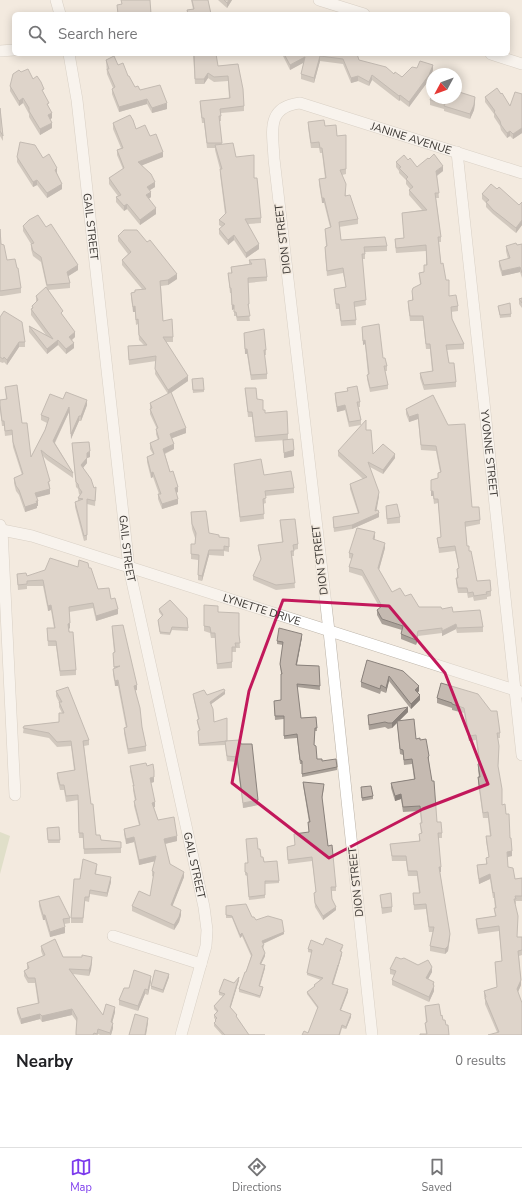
<!DOCTYPE html>
<html lang="en">
<head>
<meta charset="utf-8">
<style>
  :root { --surface:#fff; --page:#f2f2f2; --text:#202124; --muted:#757577; --line:#e0e0e0; --accent:#7c3aed }
  body { margin:0; font-family:"Nunito Sans",sans-serif; background:var(--page); color:var(--text) }
  .compass { position:absolute; left:426px; top:68px; width:36px; height:36px; border-radius:50%; background:var(--surface); box-shadow:0 2px 10px #0003; rotate:229deg }
  .list { margin:0; padding:0; list-style:none }
  h2 { display:flex; justify-content:space-between; align-items:center; height:52px; margin:0; padding:0 16px; font-size:17px }
  h2 small { font-size:13px; font-weight:400; color:var(--muted) }
  .icon { flex:none; width:22px; height:22px; fill:none; stroke:currentColor; stroke-width:2; stroke-linecap:round; stroke-linejoin:round }
  .map { position:relative; flex:none; width:522px; height:1035px; overflow:hidden }
  .search { position:absolute; background:var(--surface); box-shadow:0 2px 10px #0003; left:12px; right:12px; top:12px; height:44px; display:flex; align-items:center; gap:10px; box-sizing:border-box; padding:0 14px; border-radius:6px; color:var(--muted); font-size:15px }
  .sheet { height:112px; background:var(--surface) }
  nav { display:flex; justify-content:space-around; align-items:center; box-sizing:border-box; height:56px; border-top:1px solid var(--line); background:var(--surface); font-size:11px; color:var(--muted) }
  nav a { display:grid; justify-items:center; gap:2px }
  nav .on { color:var(--accent) }
  .map>svg:first-child { display:block }
</style>
</head>
<body>
<div class="map">
<svg width="522" height="1035" viewBox="0 0 522 1035">
  <rect width="100%" height="100%" fill="#f3eadf"/>
  <path fill="#cad2af" d="M 0,832 L 10,836 L 0,874 Z"/>
  <g fill="none" stroke-linecap="round" stroke-linejoin="round">
    <g stroke="#bbb3a8" stroke-width="12">
      <g id="minor">
        <path d="M 56,0 L 60,14"/>
        <path d="M 319,0 L 364,14"/>
        <path d="M 0,51 L 14,50"/>
        <path id="s1" d="M 69,54 L 77,100 L 129,568 L 204,907 L 207,930 L 206,946 L 181,1035"/>
        <path d="M 491,54 L 522,64"/>
        <path id="s2" d="M 457,152 L 522,755"/>
        <path d="M 0,525 L 2,530 L 15,795"/>
        <path id="s3" d="M 2,530 L 32,536 L 521,692"/>
        <path d="M 113,936 L 201,964"/>
        <path id="s4" d="M 372,1035 L 329,631 L 274,159 C 273,133 265,107 300,103 L 522,173"/>
      </g>
    </g>
    <use href="#minor" stroke="#fff" stroke-width="11"/>
  </g>
  <path fill="#a9a098" d="M 191,0 L 208,0 L 211,14 L 187,14 L 187,10 L 193,9 Z
    M 218,0 L 232,0 L 227,8 Z
    M 193,54 L 218,66 L 238,64 L 244,106 L 244,111 L 221,113 L 221,121 L 219,121 L 222,144 L 236,157 L 254,178 L 261,218 L 261,223 L 248,224 L 259,249 L 246,258 L 234,240 L 228,245 L 219,234 L 219,229 L 222,227 L 219,225 L 219,220 L 225,214 L 220,174 L 220,169 L 215,150 L 215,148 L 207,148 L 204,123 L 202,123 L 200,106 L 200,101 L 229,98 L 228,81 L 214,82 L 208,78 L 204,84 L 195,84 Z
    M 282,54 L 357,54 L 359,60 L 402,77 L 433,70 L 429,80 L 409,107 L 400,100 L 399,101 L 372,80 L 369,86 L 358,81 L 351,83 L 343,64 L 320,61 L 314,83 L 301,79 L 301,74 L 304,62 L 290,70 Z
    M 106,60 L 118,65 L 128,76 L 135,87 L 167,109 L 152,113 L 147,104 L 119,112 L 112,94 L 112,89 L 113,88 L 107,74 Z
    M 21,72 L 44,94 L 49,108 L 52,118 L 50,119 L 52,128 L 40,135 L 29,117 L 29,114 L 23,103 L 19,106 L 10,91 L 10,86 Z
    M 501,94 L 510,106 L 522,94 L 522,133 L 513,139 L 510,136 L 507,138 L 501,130 L 500,126 L 494,117 L 494,114 L 485,102 L 485,97 Z
    M 430,100 L 475,102 L 474,110 L 470,119 L 444,111 L 444,109 L 430,105 Z
    M 0,108 L 3,136 L 3,141 L 0,136 Z
    M 308,122 L 325,126 L 337,136 L 346,135 L 346,174 L 342,175 L 346,196 L 358,219 L 358,224 L 339,227 L 341,240 L 387,246 L 387,251 L 365,252 L 365,259 L 362,259 L 366,305 L 355,307 L 356,325 L 341,326 L 339,309 L 336,309 L 334,289 L 346,287 L 343,273 L 327,276 L 325,252 L 325,247 L 326,246 L 325,229 L 330,227 L 324,203 L 322,203 L 319,184 L 319,179 L 325,178 L 322,153 L 320,153 L 319,148 L 311,148 L 308,127 Z
    M 113,123 L 136,129 L 150,136 L 163,157 L 142,165 L 155,187 L 150,190 L 151,197 L 148,199 L 156,214 L 140,225 L 127,209 L 124,211 L 116,202 L 116,197 L 118,196 L 109,184 L 109,178 L 123,169 L 117,155 L 117,150 L 121,148 L 113,129 Z
    M 17,157 L 43,158 L 57,173 L 62,189 L 47,198 L 37,185 L 33,187 L 17,162 Z
    M 408,160 L 417,167 L 443,171 L 437,176 L 439,198 L 436,198 L 441,237 L 441,242 L 439,242 L 441,264 L 449,296 L 458,306 L 458,311 L 451,312 L 452,319 L 464,344 L 464,349 L 447,350 L 449,363 L 456,382 L 456,387 L 424,390 L 420,378 L 420,373 L 432,371 L 430,349 L 426,349 L 423,321 L 410,321 L 408,306 L 408,301 L 412,300 L 412,291 L 420,284 L 419,273 L 424,272 L 424,265 L 426,265 L 426,251 L 396,253 L 395,244 L 395,239 L 404,238 L 402,213 L 422,210 L 409,195 L 409,190 L 410,189 L 406,184 L 406,180 L 399,173 L 399,171 L 396,167 L 396,162 Z
    M 482,194 L 519,205 L 522,202 L 522,225 L 516,233 L 493,214 L 486,207 L 486,203 L 482,199 Z
    M 23,226 L 46,227 L 78,270 L 68,276 L 70,283 L 70,288 L 48,290 L 63,316 L 75,337 L 72,340 L 74,348 L 66,354 L 58,345 L 47,354 L 29,332 L 29,326 L 46,335 L 31,315 L 31,309 L 32,309 L 32,306 L 36,302 L 36,296 L 47,289 L 41,262 L 33,256 L 31,249 L 31,244 L 23,231 Z
    M 0,229 L 1,244 L 7,260 L 21,288 L 21,293 L 2,296 L 0,296 Z
    M 118,236 L 177,279 L 168,285 L 161,286 L 163,321 L 173,337 L 173,342 L 166,342 L 188,381 L 171,392 L 186,433 L 172,438 L 174,449 L 165,454 L 170,472 L 178,492 L 176,493 L 178,504 L 162,509 L 158,499 L 158,494 L 159,494 L 153,477 L 151,478 L 147,462 L 147,457 L 153,454 L 150,449 L 150,443 L 158,440 L 156,434 L 157,429 L 150,414 L 150,403 L 168,394 L 155,374 L 156,361 L 129,365 L 128,346 L 144,345 L 139,340 L 138,324 L 136,325 L 135,312 L 133,312 L 131,298 L 131,293 L 142,289 L 122,265 L 122,260 L 128,254 L 118,241 Z
    M 522,244 L 522,278 L 520,272 L 502,276 L 499,266 L 499,261 L 508,259 L 506,251 L 506,246 L 517,245 Z
    M 249,260 L 267,277 L 267,281 L 248,283 L 249,308 L 248,308 L 250,321 L 237,321 L 236,316 L 234,316 L 234,309 L 232,310 L 231,293 L 230,293 L 228,273 L 231,273 L 231,267 L 249,264 Z
    M 522,298 L 522,308 L 519,304 L 519,299 Z
    M 498,306 L 511,314 L 511,317 L 500,318 Z
    M 0,317 L 25,342 L 25,347 L 19,347 L 7,365 L 4,362 L 3,363 L 0,362 Z
    M 362,327 L 383,358 L 387,366 L 387,371 L 385,371 L 388,385 L 388,389 L 370,392 L 367,379 L 367,375 L 368,375 L 365,344 L 363,345 Z
    M 244,333 L 266,350 L 266,355 L 264,355 L 267,374 L 267,379 L 251,380 L 247,354 L 245,354 Z
    M 192,381 L 204,390 L 204,392 L 193,393 Z
    M 5,387 L 22,423 L 31,457 L 45,430 L 47,423 L 41,420 L 41,415 L 63,399 L 87,405 L 81,421 L 79,421 L 71,439 L 69,412 L 55,443 L 73,473 L 73,478 L 47,460 L 43,456 L 50,486 L 50,494 L 37,497 L 38,506 L 37,506 L 37,508 L 25,512 L 19,495 L 16,491 L 14,483 L 14,478 L 22,475 L 13,447 L 12,435 L 5,436 L 4,426 L 2,426 L 0,410 L 0,400 L 6,399 Z
    M 245,388 L 257,399 L 263,410 L 265,413 L 288,434 L 288,439 L 294,456 L 284,458 L 283,440 L 286,440 L 255,442 L 252,417 L 248,417 Z
    M 347,388 L 360,402 L 360,407 L 358,407 L 361,420 L 361,425 L 349,427 L 345,410 L 337,412 L 335,398 L 335,393 L 347,391 Z
    M 433,395 L 472,507 L 480,520 L 480,524 L 465,527 L 467,546 L 469,551 L 477,581 L 491,591 L 491,596 L 487,597 L 487,599 L 474,601 L 473,597 L 468,598 L 467,593 L 458,593 L 456,583 L 456,578 L 457,578 L 457,569 L 459,568 L 455,551 L 439,553 L 437,538 L 441,537 L 438,503 L 434,504 L 433,496 L 431,496 L 431,480 L 438,478 L 438,473 L 440,472 L 436,451 L 421,450 L 418,419 L 409,422 L 406,414 L 406,409 Z
    M 366,430 L 373,454 L 395,458 L 383,474 L 370,467 L 379,496 L 376,510 L 379,517 L 352,529 L 334,532 L 333,521 L 333,517 L 358,513 L 350,489 L 350,484 L 363,479 L 338,456 L 338,451 Z
    M 72,443 L 90,457 L 87,458 L 87,463 L 83,468 L 96,492 L 95,506 L 87,504 L 87,540 L 84,541 L 75,507 L 75,502 L 78,501 L 78,498 L 80,495 L 79,494 L 78,489 L 76,487 Z
    M 234,464 L 264,475 L 294,488 L 294,493 L 265,496 L 266,503 L 263,504 L 264,519 L 240,522 L 234,469 Z
    M 386,506 L 400,517 L 400,523 L 387,524 Z
    M 191,512 L 209,533 L 219,537 L 229,538 L 229,552 L 224,551 L 224,556 L 209,555 L 202,581 L 198,580 L 198,560 L 191,559 L 191,544 L 195,544 L 195,538 L 192,529 L 191,517 Z
    M 280,520 L 298,544 L 298,549 L 294,550 L 294,556 L 292,556 L 295,588 L 276,590 L 253,580 L 253,576 L 261,560 L 258,549 L 258,545 L 282,542 Z
    M 375,537 L 374,540 L 385,548 L 379,570 L 392,592 L 405,596 L 419,607 L 442,609 L 453,612 L 483,627 L 483,632 L 457,633 L 456,629 L 442,636 L 442,633 L 418,636 L 416,645 L 401,639 L 401,634 L 402,630 L 382,624 L 377,615 L 377,610 L 380,608 L 362,576 L 349,572 L 349,567 L 352,559 L 349,558 L 349,553 Z
    M 78,567 L 89,568 L 98,589 L 111,599 L 118,614 L 96,621 L 93,608 L 69,612 L 70,628 L 69,629 L 76,670 L 76,675 L 60,676 L 56,646 L 48,646 L 47,628 L 54,628 L 51,610 L 48,611 L 43,586 L 27,586 L 27,589 L 18,590 L 17,574 L 27,576 Z
    M 204,605 L 218,612 L 239,636 L 240,648 L 236,648 L 236,652 L 232,652 L 232,668 L 217,669 L 215,638 L 211,638 L 210,633 L 204,631 Z
    M 159,609 L 188,628 L 188,631 L 172,630 L 170,635 L 160,634 L 158,620 L 162,616 L 159,612 Z
    M 112,626 L 137,690 L 135,690 L 142,727 L 146,746 L 146,751 L 128,754 L 124,733 L 124,728 L 126,728 L 118,686 L 115,686 L 113,674 L 113,669 L 114,669 L 113,653 L 114,652 L 112,631 Z
    M 302,637 L 297,665 L 319,666 L 320,690 L 297,687 L 301,718 L 316,717 L 317,731 L 315,731 L 314,745 L 317,759 L 337,767 L 337,770 L 302,777 L 302,764 L 300,764 L 297,738 L 284,739 L 284,719 L 275,720 L 274,701 L 281,700 L 281,674 L 280,664 L 283,645 L 277,644 L 277,641 Z
    M 367,660 L 419,691 L 418,692 L 420,700 L 411,709 L 389,681 L 386,693 L 381,691 L 380,694 L 361,687 L 361,682 Z
    M 441,683 L 500,733 L 500,738 L 498,738 L 499,751 L 498,767 L 502,805 L 510,838 L 512,856 L 507,857 L 508,867 L 515,879 L 522,878 L 522,901 L 516,901 L 516,904 L 515,904 L 517,937 L 522,937 L 522,955 L 519,956 L 521,985 L 518,992 L 522,1035 L 497,1032 L 485,1004 L 485,1000 L 484,996 L 484,991 L 497,987 L 495,962 L 502,961 L 499,931 L 478,934 L 476,924 L 476,919 L 495,916 L 494,908 L 495,908 L 494,898 L 493,898 L 490,879 L 479,884 L 477,870 L 477,865 L 486,864 L 486,858 L 489,857 L 486,841 L 486,836 L 490,836 L 488,818 L 483,818 L 478,782 L 478,777 L 479,777 L 478,769 L 478,764 L 479,763 L 476,740 L 469,741 L 464,713 L 452,710 L 452,708 L 437,703 L 437,698 Z
    M 56,691 L 89,740 L 89,745 L 84,746 L 91,804 L 96,835 L 101,840 L 121,842 L 121,853 L 84,854 L 83,838 L 79,838 L 78,800 L 66,802 L 64,790 L 60,790 L 57,778 L 57,773 L 74,770 L 71,746 L 57,747 L 49,738 L 23,733 L 24,726 L 59,722 L 62,713 L 59,707 L 59,702 L 56,696 Z
    M 193,694 L 207,695 L 225,694 L 211,704 L 214,722 L 227,741 L 241,744 L 258,805 L 243,808 L 237,762 L 227,761 L 225,745 L 199,746 L 198,733 L 198,731 L 199,730 L 197,722 L 197,720 L 198,719 L 193,696 Z
    M 408,712 L 399,721 L 416,739 L 420,740 L 429,756 L 429,762 L 437,822 L 442,833 L 442,838 L 438,838 L 441,872 L 440,872 L 450,939 L 448,951 L 445,954 L 430,951 L 430,946 L 433,932 L 429,932 L 426,909 L 414,910 L 413,893 L 419,893 L 417,876 L 408,876 L 406,861 L 392,861 L 390,844 L 419,841 L 419,834 L 421,834 L 420,823 L 421,823 L 420,811 L 403,812 L 401,799 L 395,801 L 391,788 L 391,783 L 414,779 L 412,764 L 404,765 L 403,755 L 400,754 L 397,722 L 392,728 L 388,729 L 385,727 L 369,730 L 368,720 L 368,715 Z
    M 130,766 L 147,766 L 154,782 L 151,783 L 155,807 L 154,807 L 158,820 L 177,841 L 165,844 L 170,864 L 184,877 L 172,906 L 181,915 L 179,922 L 174,930 L 132,911 L 132,906 L 150,896 L 154,877 L 152,876 L 152,871 L 155,861 L 139,865 L 134,842 L 126,844 L 124,834 L 124,829 L 139,825 L 134,806 L 134,801 L 135,801 L 133,790 L 133,785 L 130,771 Z
    M 303,782 L 324,787 L 322,799 L 328,846 L 336,887 L 336,891 L 332,891 L 332,899 L 336,910 L 323,920 L 315,907 L 314,893 L 316,892 L 312,861 L 288,864 L 287,847 L 294,845 L 309,832 L 308,822 L 309,822 L 303,785 Z
    M 361,790 L 373,796 L 373,799 L 362,801 Z
    M 59,827 L 60,843 L 48,843 L 47,828 Z
    M 258,849 L 261,857 L 279,881 L 279,883 L 265,884 L 265,898 L 249,900 L 247,876 L 245,875 L 245,866 Z
    M 97,868 L 96,874 L 111,882 L 107,897 L 90,894 L 89,902 L 85,901 L 83,923 L 71,923 L 71,918 L 80,879 Z
    M 380,895 L 392,907 L 392,912 L 382,914 Z
    M 39,901 L 70,918 L 70,923 L 64,924 L 65,933 L 50,937 L 45,920 L 43,920 L 39,906 Z
    M 226,906 L 252,917 L 256,920 L 284,934 L 263,944 L 264,947 L 263,948 L 265,956 L 261,964 L 265,968 L 260,986 L 263,989 L 260,998 L 239,992 L 239,989 L 246,972 L 251,956 L 242,936 L 240,938 L 232,918 L 226,918 Z
    M 323,945 L 343,947 L 341,951 L 342,954 L 338,968 L 333,985 L 348,992 L 341,1010 L 351,1017 L 346,1029 L 342,1028 L 340,1035 L 302,1035 L 308,1033 L 318,1009 L 307,994 L 307,992 L 314,987 L 314,985 L 321,980 L 307,975 L 307,973 L 312,953 L 308,952 L 308,949 Z
    M 41,946 L 63,957 L 92,962 L 91,970 L 89,976 L 73,974 L 103,1015 L 115,1012 L 112,1023 L 113,1028 L 111,1035 L 100,1035 L 98,1034 L 98,1035 L 76,1035 L 76,1032 L 77,1022 L 72,1015 L 42,1022 L 40,1019 L 21,1024 L 17,1013 L 17,1008 L 38,1004 L 35,983 L 28,983 L 24,976 L 24,971 L 27,969 L 27,963 L 43,956 L 41,951 Z
    M 401,959 L 432,972 L 428,979 L 434,985 L 434,991 L 429,1002 L 392,985 L 392,980 L 394,975 L 390,974 L 390,969 Z
    M 169,977 L 163,993 L 151,989 L 151,986 Z
    M 239,980 L 230,1008 L 249,1035 L 265,1035 L 222,1035 L 214,1026 L 214,1023 L 215,1022 L 215,1019 L 214,1018 L 214,1015 L 217,1012 L 214,1009 L 214,1006 L 223,996 L 219,995 L 219,992 Z
    M 151,981 L 148,995 L 145,994 L 138,1011 L 119,1005 L 119,1000 L 129,988 Z
    M 425,1006 L 441,1016 L 443,1020 L 426,1034 L 425,1023 L 426,1023 Z"/>
  <path fill="#8a827c" d="M 229,0 L 232,0 L 227,8 L 227,3 Z
    M 320,56 L 320,61 L 314,83 L 314,78 Z
    M 305,57 L 305,62 L 290,70 L 290,65 Z
    M 433,65 L 433,70 L 429,80 L 409,107 L 409,102 Z
    M 208,73 L 208,78 L 204,84 L 204,79 Z
    M 372,75 L 372,80 L 369,86 L 369,82 Z
    M 358,76 L 358,81 L 351,83 L 351,78 Z
    M 400,95 L 400,100 L 399,101 L 399,96 Z
    M 475,97 L 475,102 L 474,110 L 470,119 L 470,114 Z
    M 23,98 L 23,103 L 19,106 L 19,101 Z
    M 147,99 L 147,104 L 119,112 L 119,107 Z
    M 167,103 L 167,109 L 152,113 L 152,108 Z
    M 52,113 L 52,118 L 48,121 L 48,115 Z
    M 52,123 L 52,128 L 40,135 L 40,129 Z
    M 522,128 L 522,133 L 513,139 L 513,134 Z
    M 510,131 L 510,136 L 507,138 L 507,133 Z
    M 163,152 L 163,157 L 138,167 L 138,162 Z
    M 443,166 L 443,171 L 436,176 L 436,171 Z
    M 57,168 L 57,173 L 55,175 L 55,170 Z
    M 37,180 L 37,185 L 33,187 L 33,182 Z
    M 155,182 L 155,187 L 147,192 L 147,187 Z
    M 62,184 L 62,189 L 47,198 L 47,193 Z
    M 151,192 L 151,197 L 146,201 L 146,195 Z
    M 322,198 L 324,198 L 324,203 L 322,203 Z
    M 127,204 L 127,209 L 124,211 L 124,206 Z
    M 156,208 L 156,214 L 140,225 L 140,220 Z
    M 522,220 L 522,225 L 516,233 L 516,228 Z
    M 234,235 L 234,240 L 228,245 L 228,240 Z
    M 259,244 L 259,249 L 246,258 L 246,253 Z
    M 78,265 L 78,270 L 67,277 L 67,272 Z
    M 520,267 L 520,272 L 502,276 L 502,271 Z
    M 177,274 L 177,279 L 168,285 L 168,280 Z
    M 232,305 L 234,305 L 234,309 L 232,310 Z
    M 135,306 L 135,312 L 133,312 L 133,307 Z
    M 75,332 L 75,337 L 69,342 L 69,337 Z
    M 58,340 L 58,345 L 47,354 L 47,349 Z
    M 365,340 L 365,344 L 363,345 L 363,341 Z
    M 19,342 L 19,347 L 7,365 L 7,360 Z
    M 74,343 L 74,348 L 66,354 L 66,349 Z
    M 245,349 L 247,349 L 247,354 L 245,354 Z
    M 188,376 L 188,381 L 168,395 L 168,390 Z
    M 87,400 L 87,405 L 81,421 L 81,416 Z
    M 345,405 L 345,410 L 337,412 L 337,407 Z
    M 69,407 L 69,412 L 53,446 L 53,441 Z
    M 418,414 L 418,419 L 409,422 L 409,417 Z
    M 79,416 L 79,421 L 71,439 L 71,434 Z
    M 186,428 L 186,433 L 170,439 L 170,434 Z
    M 174,444 L 174,449 L 163,454 L 163,449 Z
    M 294,450 L 294,456 L 284,458 L 284,453 Z
    M 90,451 L 90,457 L 87,458 L 87,463 L 81,470 L 81,465 L 87,453 Z
    M 395,454 L 395,458 L 383,474 L 383,470 Z
    M 153,472 L 153,477 L 151,478 L 151,473 Z
    M 178,487 L 178,492 L 175,493 L 175,488 Z
    M 50,489 L 50,494 L 35,498 L 35,493 Z
    M 431,491 L 433,491 L 433,496 L 431,496 Z
    M 379,492 L 379,496 L 376,514 L 379,513 L 379,517 L 352,529 L 352,525 L 375,511 Z
    M 178,499 L 178,504 L 162,509 L 162,504 Z
    M 36,501 L 38,501 L 38,506 L 37,506 L 37,508 L 25,512 L 25,507 Z
    M 375,532 L 375,537 L 373,544 L 373,539 Z
    M 385,543 L 385,548 L 378,573 L 378,568 Z
    M 209,550 L 209,555 L 202,581 L 202,576 Z
    M 51,605 L 51,610 L 48,611 L 48,606 Z
    M 118,609 L 118,614 L 96,621 L 96,616 Z
    M 70,623 L 70,628 L 68,629 L 68,624 Z
    M 456,624 L 456,629 L 442,636 L 442,631 Z
    M 418,631 L 418,636 L 416,645 L 416,640 Z
    M 302,634 L 302,637 L 296,668 L 296,665 Z
    M 389,676 L 389,681 L 386,693 L 386,688 Z
    M 118,680 L 118,686 L 115,686 L 115,681 Z
    M 137,685 L 137,690 L 134,691 L 134,686 Z
    M 419,686 L 419,691 L 415,695 L 415,690 Z
    M 225,691 L 225,694 L 210,705 L 210,702 Z
    M 420,695 L 420,700 L 411,709 L 411,704 Z
    M 408,707 L 408,712 L 392,728 L 392,723 Z
    M 154,777 L 154,782 L 150,783 L 150,778 Z
    M 401,794 L 401,799 L 395,801 L 395,796 Z
    M 258,800 L 258,805 L 243,808 L 243,803 Z
    M 155,802 L 155,807 L 152,808 L 152,803 Z
    M 177,836 L 177,841 L 164,844 L 164,839 Z
    M 134,837 L 134,842 L 126,844 L 126,839 Z
    M 512,851 L 512,856 L 507,857 L 507,852 Z
    M 156,856 L 156,861 L 139,865 L 139,860 Z
    M 439,867 L 441,867 L 441,872 L 439,872 Z
    M 184,872 L 184,877 L 171,910 L 171,905 Z
    M 490,874 L 490,879 L 479,884 L 479,879 Z
    M 111,877 L 111,882 L 107,897 L 107,893 Z
    M 336,907 L 336,910 L 323,920 L 323,916 Z
    M 181,910 L 181,915 L 179,922 L 174,930 L 174,925 Z
    M 43,915 L 45,915 L 45,920 L 43,920 Z
    M 65,927 L 65,933 L 50,937 L 50,932 Z
    M 284,932 L 284,934 L 262,944 L 262,941 Z
    M 242,933 L 242,936 L 240,938 L 240,935 Z
    M 450,934 L 448,951 L 445,954 L 445,949 Z
    M 342,952 L 342,954 L 338,968 L 332,987 L 332,984 Z
    M 265,953 L 265,956 L 260,966 L 260,964 Z
    M 92,957 L 91,970 L 89,976 L 89,970 Z
    M 265,965 L 265,968 L 259,988 L 259,986 Z
    M 432,967 L 432,972 L 426,983 L 426,978 Z
    M 169,974 L 169,977 L 163,993 L 163,990 Z
    M 151,976 L 151,981 L 148,995 L 148,990 Z
    M 239,977 L 239,980 L 230,1010 L 230,1007 Z
    M 521,980 L 521,985 L 517,994 L 517,989 Z
    M 434,982 L 434,991 L 429,1002 L 429,997 L 433,984 Z
    M 145,989 L 145,994 L 138,1011 L 138,1006 Z
    M 348,989 L 348,992 L 340,1012 L 340,1010 Z
    M 115,1007 L 115,1012 L 111,1027 L 111,1022 Z
    M 72,1009 L 72,1015 L 42,1022 L 42,1016 Z
    M 40,1014 L 40,1019 L 21,1024 L 21,1019 Z
    M 351,1014 L 351,1017 L 346,1029 L 346,1027 Z
    M 148,1018 L 148,1023 L 146,1035 L 145,1035 Z
    M 113,1023 L 113,1028 L 111,1035 L 110,1035 Z"/>
  <path fill="#c5bab1" stroke="#8a827c" d="M 121,0 L 150,0 L 151,14 L 118,14 L 117,5 L 122,4 Z
    M 192,0 L 208,0 L 211,14 L 188,14 L 187,10 L 194,9 Z
    M 224,0 L 229,0 L 227,3 Z
    M 194,54 L 216,54 L 218,66 L 238,64 L 243,89 L 244,106 L 220,109 L 221,116 L 219,116 L 222,143 L 207,143 L 204,118 L 202,118 L 200,101 L 230,98 L 228,76 L 214,77 L 208,73 L 204,79 L 195,79 Z
    M 284,54 L 357,54 L 359,60 L 386,67 L 394,74 L 395,72 L 402,77 L 412,67 L 417,68 L 420,61 L 433,65 L 429,75 L 409,102 L 400,95 L 399,96 L 372,75 L 369,82 L 358,76 L 351,78 L 343,59 L 320,56 L 314,78 L 301,74 L 305,57 L 290,65 Z
    M 114,56 L 118,65 L 123,63 L 128,76 L 129,76 L 135,87 L 138,86 L 140,90 L 160,85 L 167,103 L 152,108 L 147,99 L 119,107 L 112,89 L 115,87 L 107,69 L 109,69 L 106,60 Z
    M 28,69 L 33,79 L 37,76 L 41,82 L 44,89 L 42,90 L 49,103 L 47,104 L 52,113 L 48,115 L 52,123 L 40,129 L 29,111 L 29,108 L 23,98 L 19,101 L 10,86 L 13,74 L 19,70 L 21,72 Z
    M 497,88 L 501,94 L 502,93 L 510,106 L 515,92 L 522,94 L 522,128 L 513,134 L 510,131 L 507,133 L 501,125 L 500,121 L 494,112 L 495,111 L 485,97 Z
    M 456,91 L 475,97 L 474,105 L 470,114 L 444,106 L 445,104 L 430,100 L 432,95 L 432,98 L 456,98 Z
    M 0,108 L 3,136 L 0,131 Z
    M 130,115 L 133,120 L 136,129 L 145,125 L 150,136 L 156,134 L 163,152 L 138,162 L 151,174 L 155,182 L 147,187 L 151,192 L 146,195 L 156,208 L 140,220 L 127,204 L 124,206 L 116,197 L 121,195 L 109,178 L 124,168 L 117,150 L 123,148 L 113,123 Z
    M 324,120 L 325,126 L 336,125 L 337,136 L 346,135 L 346,169 L 340,170 L 346,184 L 345,196 L 350,195 L 358,219 L 339,222 L 341,240 L 385,237 L 387,246 L 364,247 L 365,254 L 362,254 L 366,300 L 354,302 L 356,320 L 341,321 L 339,304 L 336,304 L 334,289 L 346,287 L 343,268 L 327,271 L 325,247 L 327,246 L 325,229 L 331,227 L 324,198 L 322,198 L 319,179 L 326,178 L 322,148 L 320,148 L 319,142 L 311,143 L 308,122 Z
    M 20,142 L 35,145 L 43,158 L 49,154 L 57,168 L 55,170 L 62,184 L 47,193 L 37,180 L 33,182 L 17,157 Z
    M 233,143 L 236,157 L 254,155 L 254,178 L 257,178 L 259,197 L 261,218 L 245,219 L 259,244 L 246,253 L 234,235 L 228,240 L 219,229 L 225,224 L 219,220 L 226,213 L 220,169 L 222,169 L 215,145 Z
    M 434,154 L 443,166 L 436,171 L 439,193 L 435,193 L 441,237 L 438,237 L 441,264 L 443,263 L 446,280 L 449,280 L 449,296 L 456,295 L 458,306 L 451,307 L 452,319 L 464,344 L 446,345 L 449,363 L 454,363 L 456,382 L 424,385 L 420,373 L 433,371 L 430,344 L 426,344 L 423,316 L 410,316 L 408,301 L 413,300 L 412,291 L 413,288 L 421,284 L 419,273 L 424,272 L 424,265 L 427,265 L 426,245 L 396,248 L 395,239 L 404,238 L 402,213 L 427,210 L 409,190 L 413,187 L 406,179 L 408,177 L 399,168 L 401,167 L 396,162 L 404,155 L 408,160 L 410,158 L 417,167 L 428,158 L 429,159 Z
    M 491,184 L 497,189 L 499,187 L 519,205 L 522,202 L 522,220 L 516,228 L 493,210 L 486,202 L 489,200 L 482,194 Z
    M 38,215 L 46,227 L 51,224 L 78,265 L 67,272 L 70,283 L 47,285 L 41,257 L 33,251 L 31,244 L 34,243 L 23,226 L 29,220 Z
    M 0,229 L 1,244 L 4,245 L 7,260 L 15,259 L 17,268 L 18,268 L 21,288 L 0,291 Z
    M 124,230 L 137,230 L 147,242 L 150,240 L 177,274 L 168,280 L 160,281 L 163,321 L 172,319 L 173,337 L 163,337 L 188,376 L 168,390 L 155,369 L 156,356 L 129,360 L 128,346 L 147,345 L 139,335 L 138,319 L 136,320 L 135,306 L 133,307 L 131,293 L 135,292 L 135,290 L 146,289 L 122,260 L 131,252 L 118,236 Z
    M 516,243 L 517,245 L 522,244 L 522,273 L 520,267 L 502,271 L 499,261 L 510,258 L 506,246 Z
    M 265,259 L 267,277 L 248,278 L 249,304 L 248,304 L 250,316 L 237,317 L 236,312 L 234,312 L 234,305 L 232,305 L 231,288 L 230,288 L 228,273 L 232,273 L 231,267 L 252,264 L 249,260 Z
    M 46,287 L 63,311 L 61,313 L 75,332 L 69,337 L 74,343 L 66,349 L 58,340 L 47,349 L 29,326 L 53,339 L 31,309 L 33,308 L 32,306 L 38,300 L 36,296 Z
    M 522,298 L 522,303 L 519,299 Z
    M 510,303 L 511,314 L 500,315 L 498,306 Z
    M 4,311 L 22,322 L 25,342 L 19,342 L 7,360 L 4,357 L 3,359 L 0,357 L 0,317 Z
    M 379,324 L 383,358 L 385,358 L 387,366 L 384,366 L 388,385 L 370,388 L 367,375 L 369,374 L 365,340 L 363,341 L 362,327 Z
    M 264,329 L 266,350 L 264,350 L 267,374 L 251,375 L 247,349 L 245,349 L 244,333 Z
    M 203,378 L 204,390 L 193,390 L 192,379 Z
    M 17,385 L 22,423 L 27,423 L 31,457 L 45,430 L 49,418 L 41,415 L 50,394 L 63,399 L 66,392 L 87,400 L 81,416 L 79,416 L 71,434 L 69,407 L 53,441 L 73,473 L 47,455 L 41,450 L 50,481 L 48,482 L 50,489 L 35,493 L 38,501 L 36,501 L 37,503 L 25,507 L 19,490 L 16,486 L 14,478 L 23,474 L 13,442 L 12,430 L 5,431 L 4,421 L 2,421 L 0,405 L 0,400 L 7,399 L 5,387 Z
    M 357,386 L 360,402 L 357,402 L 361,420 L 349,422 L 345,405 L 337,407 L 335,393 L 348,391 L 347,388 Z
    M 245,388 L 256,388 L 257,399 L 263,400 L 263,410 L 265,410 L 265,413 L 287,411 L 288,434 L 255,437 L 252,412 L 248,412 Z
    M 171,392 L 186,428 L 170,434 L 174,444 L 163,449 L 170,472 L 173,471 L 178,487 L 175,488 L 178,499 L 162,504 L 158,494 L 161,494 L 153,472 L 151,473 L 147,457 L 154,454 L 150,443 L 159,439 L 156,429 L 158,428 L 150,409 L 152,408 L 150,403 Z
    M 433,395 L 448,425 L 465,424 L 472,507 L 479,507 L 480,520 L 465,522 L 467,546 L 469,546 L 469,551 L 471,551 L 477,581 L 490,580 L 491,591 L 486,592 L 487,594 L 474,596 L 473,592 L 468,593 L 467,588 L 458,588 L 456,578 L 458,578 L 457,569 L 459,568 L 455,546 L 439,548 L 437,538 L 441,537 L 438,499 L 434,499 L 433,491 L 431,491 L 431,480 L 438,478 L 438,473 L 441,472 L 436,446 L 421,445 L 418,414 L 409,417 L 406,409 Z
    M 366,420 L 366,430 L 371,430 L 373,454 L 383,444 L 395,454 L 383,470 L 368,462 L 379,492 L 375,511 L 378,510 L 379,513 L 352,525 L 334,528 L 333,517 L 359,513 L 350,484 L 367,477 L 338,451 Z
    M 293,439 L 294,450 L 284,453 L 283,440 Z
    M 89,442 L 90,451 L 87,453 L 87,458 L 81,465 L 91,479 L 94,488 L 96,487 L 95,501 L 87,499 L 87,535 L 84,536 L 75,502 L 83,499 L 78,498 L 82,492 L 79,488 L 78,484 L 76,482 L 72,443 Z
    M 261,459 L 264,475 L 291,471 L 294,488 L 265,491 L 266,498 L 263,499 L 264,514 L 240,517 L 234,464 Z
    M 397,504 L 400,517 L 387,519 L 386,506 Z
    M 206,511 L 209,533 L 219,535 L 219,537 L 229,538 L 229,547 L 224,546 L 224,550 L 209,550 L 202,576 L 198,575 L 199,555 L 191,554 L 191,544 L 195,544 L 196,533 L 192,524 L 191,512 Z
    M 295,519 L 298,544 L 293,545 L 294,551 L 291,551 L 295,583 L 276,585 L 253,576 L 261,559 L 258,545 L 283,542 L 280,520 Z
    M 357,528 L 375,532 L 373,539 L 385,543 L 378,568 L 392,592 L 400,588 L 405,596 L 411,594 L 419,607 L 441,607 L 442,609 L 452,607 L 453,612 L 480,610 L 483,627 L 457,628 L 456,624 L 442,631 L 442,628 L 418,631 L 416,640 L 401,634 L 403,626 L 382,619 L 377,610 L 382,606 L 362,570 L 349,567 L 353,554 L 349,553 Z
    M 50,558 L 78,567 L 79,560 L 88,563 L 89,568 L 91,568 L 98,589 L 109,588 L 111,599 L 115,598 L 118,609 L 96,616 L 93,603 L 69,607 L 70,623 L 68,624 L 69,632 L 73,632 L 76,670 L 60,671 L 56,641 L 48,641 L 47,628 L 55,628 L 51,605 L 48,606 L 43,580 L 27,581 L 27,584 L 18,585 L 17,574 L 26,573 L 27,576 L 45,570 Z
    M 170,600 L 187,618 L 188,628 L 172,627 L 170,633 L 160,632 L 158,620 L 163,615 L 159,609 Z
    M 204,605 L 218,606 L 218,612 L 239,613 L 239,635 L 240,643 L 235,643 L 236,647 L 232,647 L 232,662 L 217,664 L 215,633 L 211,633 L 210,627 L 204,626 Z
    M 123,625 L 137,685 L 134,686 L 140,708 L 142,727 L 146,746 L 128,749 L 124,728 L 127,727 L 118,680 L 115,681 L 113,669 L 120,666 L 114,667 L 113,653 L 115,652 L 112,626 Z
    M 279,628 L 302,634 L 296,665 L 319,666 L 320,686 L 297,684 L 301,718 L 316,717 L 317,728 L 315,728 L 314,745 L 316,746 L 317,759 L 322,759 L 322,761 L 336,759 L 337,767 L 302,774 L 302,761 L 300,760 L 297,734 L 284,736 L 284,716 L 275,716 L 274,701 L 281,700 L 281,674 L 282,674 L 280,664 L 283,642 L 277,641 Z
    M 367,660 L 403,671 L 419,686 L 415,690 L 420,695 L 411,704 L 389,676 L 386,688 L 381,685 L 380,689 L 361,682 Z
    M 441,683 L 478,694 L 491,711 L 497,711 L 499,725 L 500,733 L 497,733 L 499,746 L 498,766 L 502,789 L 502,805 L 505,804 L 506,814 L 509,814 L 510,838 L 511,838 L 512,851 L 507,852 L 508,867 L 513,868 L 515,879 L 522,878 L 522,896 L 515,896 L 516,899 L 514,899 L 518,916 L 517,937 L 522,937 L 522,950 L 518,951 L 521,980 L 517,989 L 522,1003 L 522,1035 L 488,1035 L 499,1032 L 485,998 L 486,997 L 484,991 L 497,987 L 495,962 L 502,961 L 499,926 L 478,929 L 476,919 L 496,916 L 494,908 L 496,908 L 494,892 L 493,893 L 490,874 L 479,879 L 477,865 L 487,864 L 486,858 L 489,857 L 486,836 L 491,836 L 488,812 L 483,813 L 478,777 L 480,777 L 478,764 L 480,763 L 476,735 L 469,736 L 464,708 L 452,704 L 452,703 L 437,698 Z
    M 68,687 L 89,740 L 83,741 L 91,804 L 93,804 L 96,835 L 100,835 L 101,840 L 121,842 L 121,848 L 84,849 L 83,833 L 79,833 L 78,795 L 66,796 L 64,785 L 60,785 L 57,773 L 75,770 L 71,741 L 57,742 L 49,733 L 23,728 L 24,726 L 59,722 L 59,713 L 64,713 L 59,702 L 62,702 L 56,691 Z
    M 224,689 L 225,691 L 210,702 L 213,709 L 214,722 L 227,718 L 227,741 L 199,744 L 198,731 L 200,730 L 197,720 L 199,719 L 193,694 L 204,690 L 207,695 Z
    M 408,707 L 392,723 L 388,723 L 385,722 L 369,725 L 368,715 Z
    M 414,719 L 416,739 L 420,738 L 420,740 L 426,739 L 429,756 L 428,757 L 432,781 L 434,781 L 437,822 L 441,822 L 442,833 L 438,833 L 441,867 L 439,867 L 450,934 L 448,946 L 445,949 L 430,946 L 434,927 L 429,927 L 426,904 L 414,905 L 413,893 L 420,893 L 417,871 L 408,871 L 406,856 L 392,856 L 390,844 L 420,841 L 419,834 L 422,833 L 420,823 L 422,823 L 420,806 L 403,807 L 401,794 L 395,796 L 391,783 L 415,779 L 412,759 L 404,760 L 403,750 L 400,749 L 397,721 Z
    M 240,740 L 241,744 L 252,744 L 258,800 L 243,803 L 237,757 L 227,756 L 225,741 Z
    M 146,763 L 147,766 L 153,764 L 154,771 L 154,777 L 150,778 L 155,802 L 152,803 L 158,820 L 174,817 L 177,836 L 164,839 L 170,864 L 184,872 L 171,905 L 181,910 L 179,917 L 174,925 L 132,906 L 139,891 L 150,896 L 154,872 L 152,871 L 156,856 L 139,860 L 134,837 L 126,839 L 124,829 L 140,825 L 134,801 L 136,800 L 133,785 L 134,786 L 130,766 Z
    M 303,782 L 324,784 L 322,797 L 328,846 L 332,845 L 336,887 L 331,887 L 332,899 L 336,907 L 323,916 L 315,903 L 314,893 L 316,892 L 312,857 L 288,860 L 287,847 L 295,845 L 294,834 L 309,832 L 308,822 L 310,822 Z
    M 371,786 L 373,796 L 362,798 L 361,787 Z
    M 59,827 L 60,840 L 48,840 L 47,828 Z
    M 257,838 L 258,849 L 260,849 L 261,857 L 263,857 L 264,862 L 277,861 L 279,881 L 265,881 L 265,895 L 249,897 L 247,873 L 245,872 L 245,863 L 248,863 L 246,839 Z
    M 83,859 L 97,864 L 95,874 L 111,877 L 107,893 L 90,890 L 89,897 L 85,897 L 83,918 L 71,918 L 74,879 L 80,879 Z
    M 391,893 L 392,907 L 382,908 L 380,895 Z
    M 59,896 L 70,918 L 63,919 L 65,927 L 50,932 L 45,915 L 43,915 L 39,901 Z
    M 246,904 L 252,917 L 254,917 L 256,920 L 268,916 L 282,920 L 284,932 L 262,941 L 264,945 L 262,946 L 265,953 L 260,964 L 265,965 L 259,986 L 263,987 L 260,996 L 239,989 L 245,972 L 246,972 L 252,955 L 242,933 L 240,935 L 232,916 L 226,915 L 226,906 Z
    M 326,938 L 343,945 L 340,951 L 342,952 L 338,966 L 338,965 L 332,984 L 348,989 L 340,1010 L 351,1014 L 346,1027 L 342,1025 L 339,1035 L 302,1035 L 304,1031 L 308,1033 L 318,1007 L 307,992 L 315,986 L 314,985 L 323,978 L 307,973 L 312,950 L 308,949 L 311,940 L 323,945 Z
    M 55,939 L 63,957 L 82,957 L 82,955 L 92,957 L 91,965 L 89,970 L 69,969 L 103,1015 L 106,1004 L 115,1007 L 111,1022 L 113,1023 L 110,1033 L 98,1029 L 97,1034 L 94,1033 L 93,1035 L 76,1035 L 76,1032 L 77,1018 L 72,1009 L 42,1016 L 40,1014 L 21,1019 L 17,1008 L 39,1003 L 35,978 L 28,978 L 24,971 L 29,968 L 27,963 L 45,955 L 41,946 Z
    M 396,957 L 401,959 L 404,958 L 418,965 L 428,960 L 432,967 L 426,978 L 434,982 L 433,984 L 434,986 L 429,997 L 392,980 L 396,971 L 390,969 Z
    M 134,970 L 151,976 L 148,990 L 145,989 L 138,1006 L 119,1000 L 124,988 L 129,988 Z
    M 155,970 L 169,974 L 163,990 L 151,986 Z
    M 239,977 L 230,1007 L 237,1015 L 236,1016 L 249,1035 L 265,1035 L 225,1035 L 214,1023 L 216,1021 L 215,1020 L 217,1018 L 214,1015 L 218,1011 L 214,1006 L 225,994 L 219,992 L 224,979 L 234,983 Z
    M 439,1004 L 441,1016 L 442,1015 L 443,1020 L 445,1020 L 446,1025 L 448,1025 L 449,1035 L 420,1035 L 420,1034 L 427,1034 L 425,1023 L 427,1022 L 425,1006 Z
    M 135,1014 L 148,1018 L 145,1035 L 129,1035 Z"/>
  <path d="M0 0H522V1035H0ZM 283,600 L 389,606 L 445,673 L 488,784 L 423,809 L 329,858 L 232,783 L 249,691 Z" fill="#f3eadf" fill-opacity=".55" fill-rule="evenodd"/>
  <path fill="none" stroke="#c2185b" stroke-width="3" stroke-linejoin="round" d="M 283,600 L 389,606 L 445,673 L 488,784 L 423,809 L 329,858 L 232,783 L 249,691 Z"/>
  <g text-anchor="middle" dominant-baseline="central" stroke-width="3" stroke-linejoin="round" paint-order="stroke">
    <g font-size="11" fill="#393531" stroke="#f3eadf">
      <text stroke="none"><textPath href="#s4" startOffset="1070">JANINE AVENUE</textPath></text>
      <text stroke="none"><textPath href="#s1" startOffset="174">GAIL STREET</textPath></text>
      <text transform="translate(283 239) rotate(-97)">DION STREET</text>
      <text stroke="none"><textPath href="#s2" startOffset="303">YVONNE STREET</textPath></text>
      <text stroke="none"><textPath href="#s1" startOffset="498">GAIL STREET</textPath></text>
      <text transform="translate(320 560) rotate(-97)">DION STREET</text>
      <text stroke="none"><textPath href="#s3" startOffset="272">LYNETTE DRIVE</textPath></text>
      <text stroke="none"><textPath href="#s1" startOffset="822">GAIL STREET</textPath></text>
      <text transform="translate(356 882) rotate(-96)">DION STREET</text>
    </g>
  </g>
</svg>
<svg class="compass" viewBox="-18 -18 36 36"><path d="M0-13l5 13h-10z" fill="#e53935"/><path d="M0 13l5-13h-10z" fill="#757577"/></svg>
<div class="search"><svg class="icon" aria-label="search" viewBox="0 0 24 24"><circle cx="10" cy="10" r="6"/><path d="M15 15l6 6"/></svg>Search here</div>
</div>
<section class="sheet">
<h2>Nearby<small>0 results</small></h2>
<ul class="list">
</ul>
</section>
<nav>
<a class="on"><svg class="icon" aria-label="map" viewBox="0 0 24 24"><path d="M3 6l6-2 6 2 6-2v14l-6 2-6-2-6 2zM9 4v14M15 6v14"/></svg>Map</a>
<a><svg class="icon" aria-label="directions" viewBox="0 0 24 24"><path d="M12 3l9 9-9 9-9-9zM9 14v-3h6M13 9l2 2-2 2"/></svg>Directions</a>
<a><svg class="icon" aria-label="saved" viewBox="0 0 24 24"><path d="M7 4h10v16l-5-4-5 4z"/></svg>Saved</a>
</nav>
</body>
</html>
